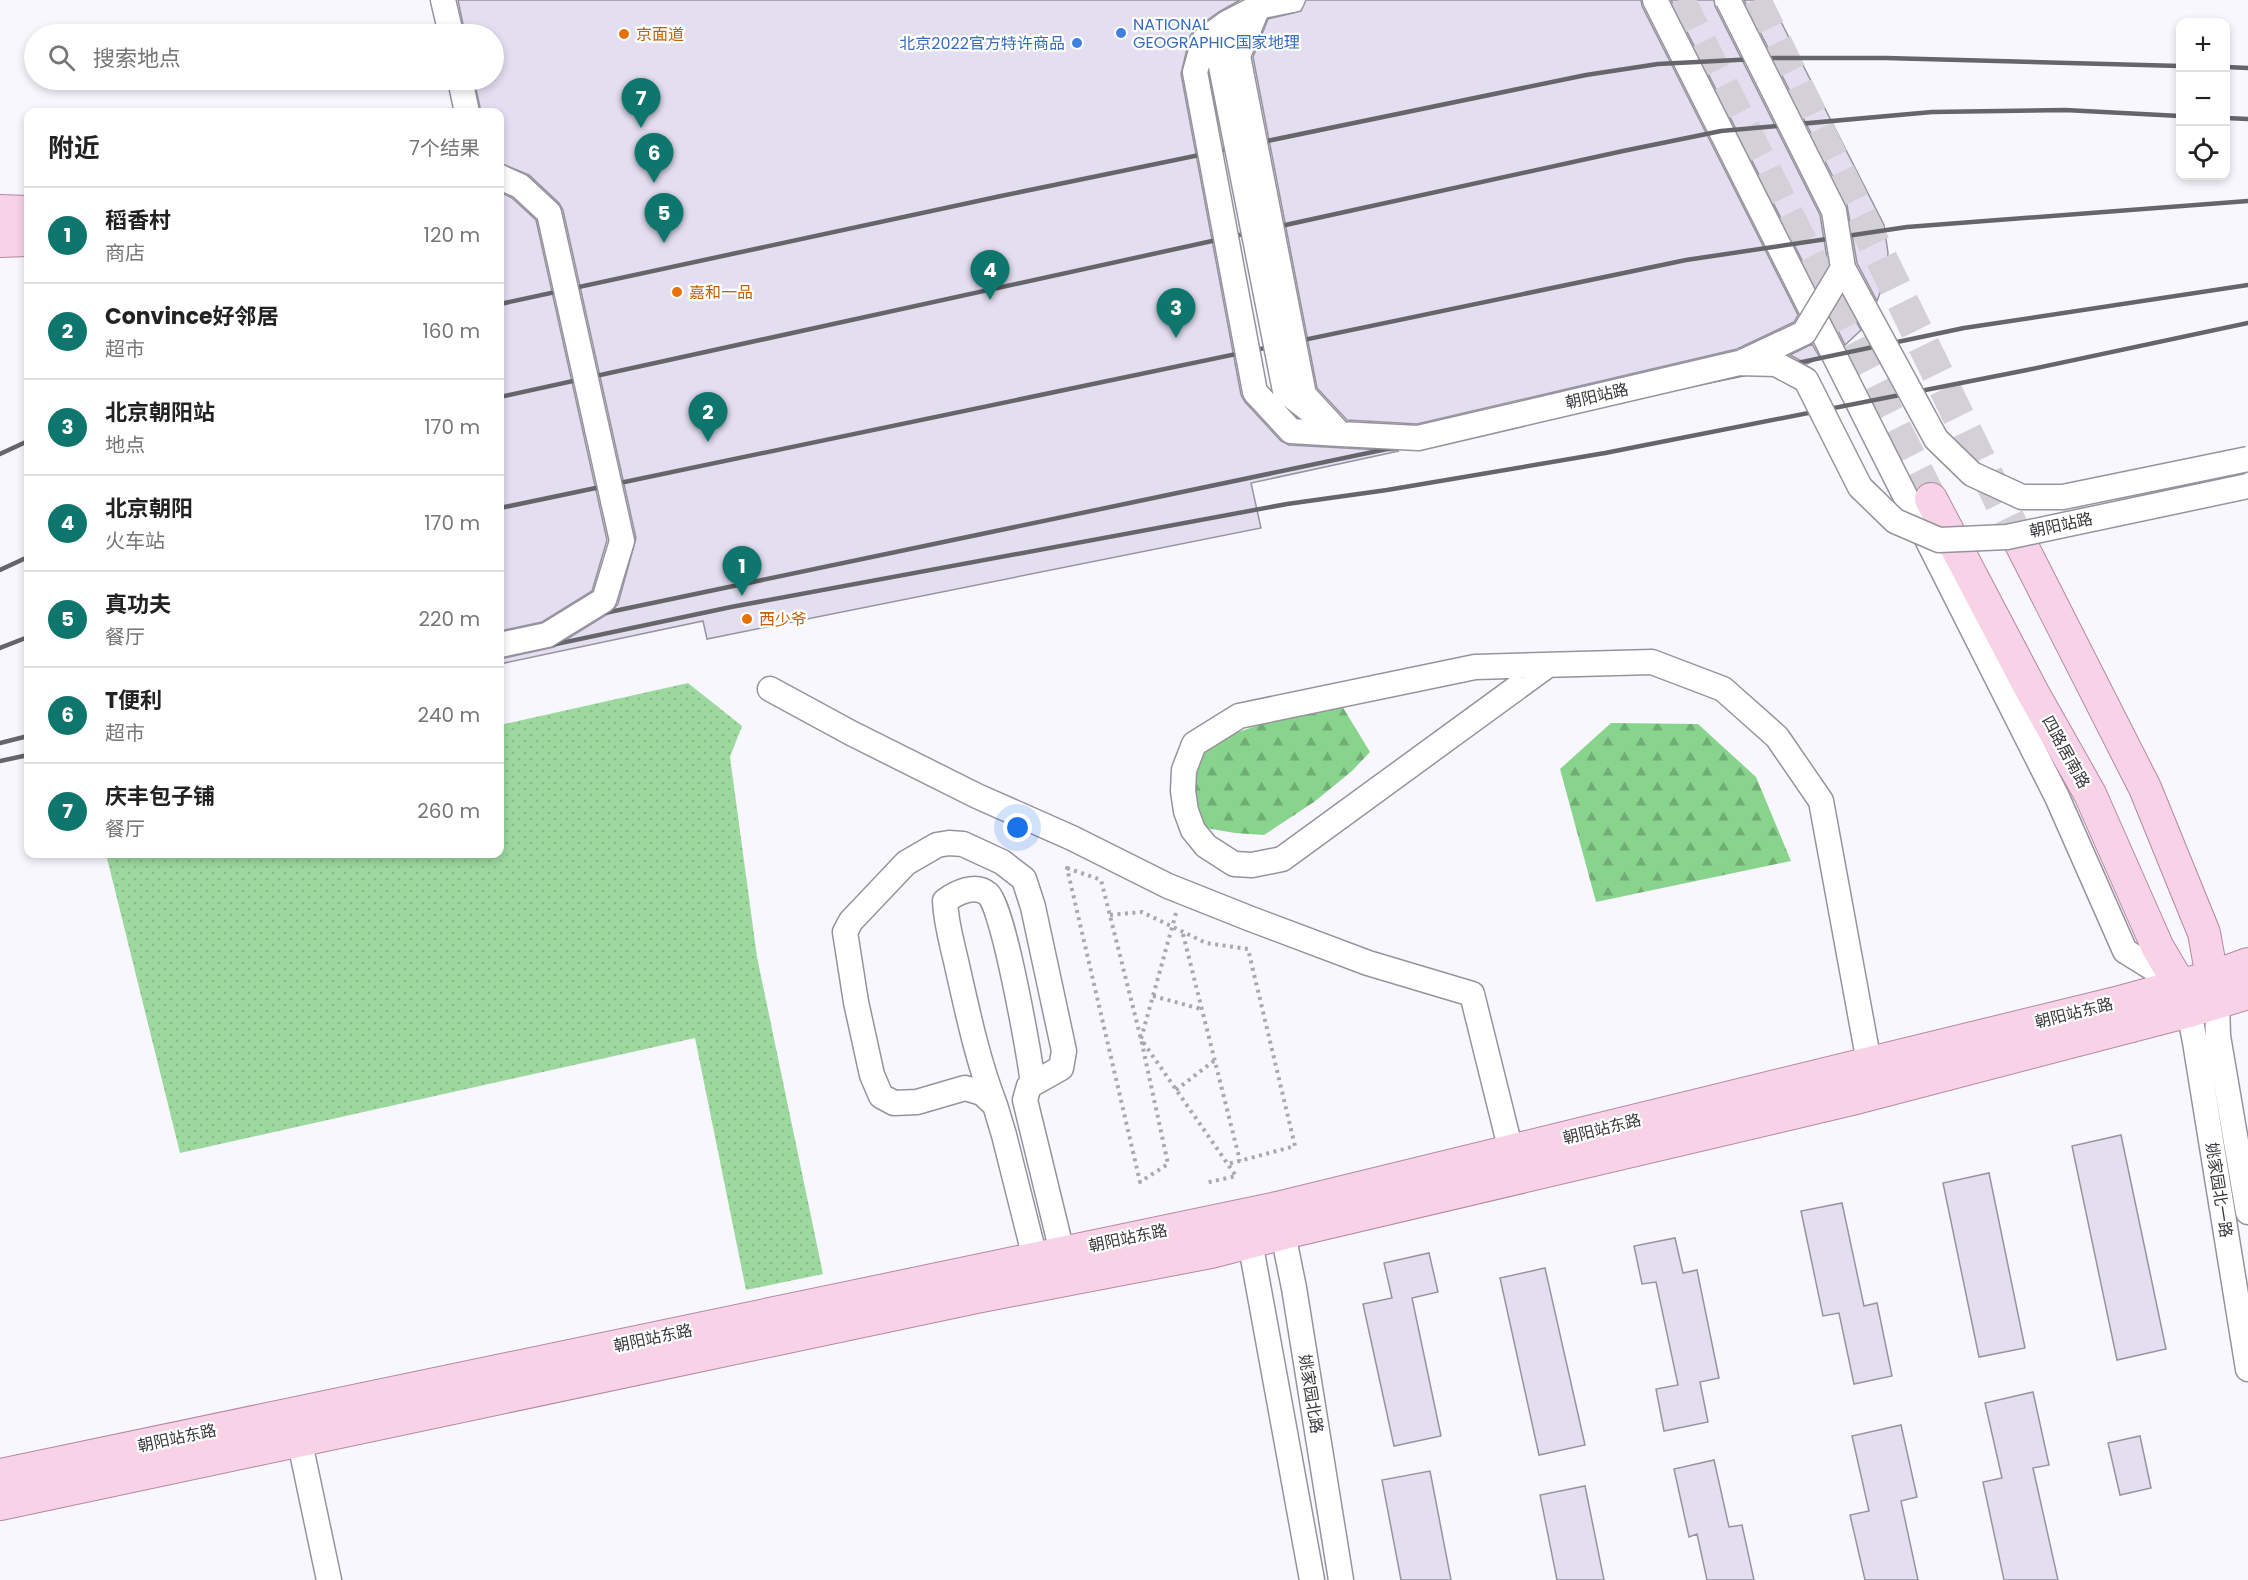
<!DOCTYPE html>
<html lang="zh">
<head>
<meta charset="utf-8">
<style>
  :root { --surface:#fff; --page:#f6f6f6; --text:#222; --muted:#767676; --line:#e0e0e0; --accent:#0f766e }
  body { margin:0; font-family:Poppins,"Noto Sans SC",sans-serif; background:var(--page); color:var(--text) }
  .controls { position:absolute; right:18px; top:18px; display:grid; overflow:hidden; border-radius:12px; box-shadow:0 3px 9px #0003 }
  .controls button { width:54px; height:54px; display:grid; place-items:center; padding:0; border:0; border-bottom:2px solid var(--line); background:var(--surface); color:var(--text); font:30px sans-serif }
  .you { position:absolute; left:1018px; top:828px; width:21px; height:21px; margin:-15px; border:4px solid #fff; border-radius:50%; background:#1a73e8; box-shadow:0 0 0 9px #1a73e833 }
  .badge { display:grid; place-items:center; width:39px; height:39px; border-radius:50%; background:var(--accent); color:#fff; font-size:20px; font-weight:700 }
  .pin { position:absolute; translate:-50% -50px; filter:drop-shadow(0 2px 3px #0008) }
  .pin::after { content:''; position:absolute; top:32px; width:21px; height:18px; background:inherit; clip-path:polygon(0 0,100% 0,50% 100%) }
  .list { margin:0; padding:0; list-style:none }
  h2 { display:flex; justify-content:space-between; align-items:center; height:78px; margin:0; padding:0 24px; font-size:26px }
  h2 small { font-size:20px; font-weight:400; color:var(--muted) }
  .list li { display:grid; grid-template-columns:39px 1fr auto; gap:18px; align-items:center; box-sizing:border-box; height:96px; padding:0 24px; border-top:2px solid var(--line) }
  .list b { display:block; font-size:22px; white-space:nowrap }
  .list p { margin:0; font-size:20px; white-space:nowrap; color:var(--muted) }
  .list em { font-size:20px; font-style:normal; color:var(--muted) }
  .icon { flex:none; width:33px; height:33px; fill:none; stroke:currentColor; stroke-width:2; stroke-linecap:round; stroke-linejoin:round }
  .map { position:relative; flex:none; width:2248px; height:1580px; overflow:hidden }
  .search { position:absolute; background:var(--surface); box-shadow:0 3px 9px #0003; left:24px; top:24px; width:480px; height:66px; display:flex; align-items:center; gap:15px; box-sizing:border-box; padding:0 21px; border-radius:33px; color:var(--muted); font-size:22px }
  .panel { position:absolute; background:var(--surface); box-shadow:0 3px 9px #0003; left:24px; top:108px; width:480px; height:750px; border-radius:12px }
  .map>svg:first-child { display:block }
</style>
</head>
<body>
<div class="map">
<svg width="2248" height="1580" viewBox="0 0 2248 1580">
  <defs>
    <pattern id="forest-firs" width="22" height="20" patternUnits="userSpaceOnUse" patternTransform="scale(1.5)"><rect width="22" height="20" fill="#88d48c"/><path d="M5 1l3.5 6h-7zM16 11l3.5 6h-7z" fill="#70ad74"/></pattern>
    <pattern id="park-dots" width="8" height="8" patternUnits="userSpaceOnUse" patternTransform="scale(1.5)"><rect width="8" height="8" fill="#9dd99f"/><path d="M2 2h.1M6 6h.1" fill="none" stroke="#88bb8a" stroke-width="1.8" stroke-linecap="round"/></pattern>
  </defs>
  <rect width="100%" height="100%" fill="#f9f7fe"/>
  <path fill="url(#forest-firs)" d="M 1342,706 L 1370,752 L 1352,771 L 1314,802 L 1264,835 L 1235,833 L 1206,828 L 1193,791 L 1199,756 L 1224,737 L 1282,717 Z
    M 1611,723 L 1698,724 L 1756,777 L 1791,861 L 1596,902 L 1560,769 Z"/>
  <path fill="url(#park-dots)" d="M 688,683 L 742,726 L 730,757 L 757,957 L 823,1274 L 746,1290 L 695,1038 L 180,1153 L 106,854 L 500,854 L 500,725 Z"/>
  <path fill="#e3def0" stroke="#97949f" stroke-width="1.5" d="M 458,0 L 1240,0 L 1219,12 L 1195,29 L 1190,36 L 1181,74 L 1241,395 L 1245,402 L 1281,441 L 1289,445 L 1399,451 L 1251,483 L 1261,528 L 707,639 L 703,621 L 500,664 L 500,659 L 554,647 L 611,612 L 618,604 L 636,538 L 563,210 L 559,203 L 529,175 L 500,163 L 500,112 L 481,112 L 474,80 L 494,80 L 494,34 L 465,34 Z
    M 1306,0 L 1641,0 L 1642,6 L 1798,315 L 1794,322 L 1737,349 L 1417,424 L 1347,420 L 1317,388 L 1253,57 L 1268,19 L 1301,11 Z
    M 1671,0 L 1714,0 L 1715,6 L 1820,215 L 1828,265 L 1815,286 Z
    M 1744,0 L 1770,0 L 1884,225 L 1888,253 L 1886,277 L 1877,301 L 1857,263 L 1847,205 Z
    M 500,192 L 512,198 L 536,220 L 607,540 L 592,591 L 542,622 L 500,631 Z
    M 1842,297 L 1861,330 L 1845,345 L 1831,316 Z
    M 1812,344 L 1820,358 L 1807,364 L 1790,355 Z
    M 2121,1135 L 2166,1349 L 2117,1360 L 2072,1146 Z
    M 1989,1173 L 2025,1348 L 1979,1357 L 1943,1183 Z
    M 1842,1203 L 1864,1306 L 1877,1303 L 1892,1376 L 1854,1384 L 1839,1313 L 1823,1316 L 1801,1211 Z
    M 1675,1238 L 1683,1273 L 1697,1270 L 1719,1378 L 1700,1382 L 1708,1422 L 1664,1431 L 1656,1389 L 1678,1385 L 1656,1282 L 1642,1284 L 1634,1246 Z
    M 1429,1253 L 1438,1292 L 1412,1298 L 1441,1436 L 1394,1446 L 1363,1304 L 1392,1298 L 1384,1263 Z
    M 1545,1268 L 1585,1445 L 1539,1455 L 1500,1278 Z
    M 2033,1392 L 2049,1465 L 2033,1468 L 2058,1580 L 2004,1580 L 1983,1482 L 2002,1478 L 1985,1403 Z
    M 1901,1425 L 1917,1497 L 1901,1501 L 1918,1580 L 1865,1580 L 1850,1515 L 1869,1511 L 1852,1436 Z
    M 2140,1436 L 2151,1488 L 2120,1495 L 2108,1443 Z
    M 1714,1460 L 1729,1527 L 1742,1525 L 1754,1580 L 1707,1580 L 1697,1534 L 1689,1537 L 1674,1469 Z
    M 1430,1471 L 1451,1580 L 1401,1580 L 1382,1480 Z
    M 1585,1486 L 1604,1580 L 1557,1580 L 1540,1495 Z"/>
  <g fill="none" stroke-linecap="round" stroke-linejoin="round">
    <path stroke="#d3d1d7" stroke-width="32" stroke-dasharray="32 16" stroke-linecap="butt" d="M 1679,0 L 1931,499
      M 1755,0 L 2019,540"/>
    <g stroke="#96939e" stroke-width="27">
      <path id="minor" d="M 443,0 L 451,34
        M 1655,0 L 2057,797 L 2125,951 L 2180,985 L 2189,1011 L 2195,1042 L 2248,1369
        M 460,80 L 467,112
        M 1548,665 L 1282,859 L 1252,865 L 1234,864 L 1206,846 L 1193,830 L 1186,811 L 1183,791 L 1184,770 L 1194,744 L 1239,716 L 1475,667 L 1652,662 L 1723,689 L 1777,737 L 1821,801 L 1872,1079
        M 770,689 L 851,733 L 977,796 L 1072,838 L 1168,886 L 1251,919 L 1368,963 L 1472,994 L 1511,1151
        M 2214,988 L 2217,1003 L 2218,1036 L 2248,1212
        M 995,1105 C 977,1059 967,1009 956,961 C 951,939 946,923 945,901 C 956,893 975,883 988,894 C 1004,908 1029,1055 1033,1083
        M 1280,1219 L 1294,1288 L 1341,1580
        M 1247,1225 L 1312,1580
        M 1035,1258 L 1004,1135 L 995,1105 L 982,1093 L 965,1088 L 917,1102 L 894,1103 L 881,1096 L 872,1075 L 856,1002 L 845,932 L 851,921 L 906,863 L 937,845 L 949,843 L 963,844 L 1002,862 L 1024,879 L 1033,907 L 1064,1051 L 1061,1068 L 1029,1086 L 1025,1100 L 1062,1252
        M 296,1424 L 329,1580"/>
    </g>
    <g stroke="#b389a1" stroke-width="34">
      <path id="major" d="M 0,211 L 28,212
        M 0,241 L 28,240
        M 1931,499 L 2033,693 L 2090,794 L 2158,948 L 2180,985
        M 2019,540 L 2145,788 L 2204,933 L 2212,977
        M 0,1475 L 1277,1208 L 2120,1002 L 2212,977 L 2248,964
        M 0,1504 L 976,1297 L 1211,1252 L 1284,1233 L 1852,1099 L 2189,1011 L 2248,993"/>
    </g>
    <path stroke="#aaa8ae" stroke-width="4" stroke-dasharray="3 4.5" stroke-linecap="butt" d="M 1067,868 L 1101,880 L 1141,1039 L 1168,1164 L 1140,1182 Z
      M 1176,913 L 1141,1039 L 1236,1176 L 1205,1183
      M 1110,915 L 1142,912 L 1206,943 L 1248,949 L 1295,1146 L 1228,1164
      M 1183,934 L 1240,1161
      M 1153,996 L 1201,1009
      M 1176,1090 L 1215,1060"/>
    <use href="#minor" stroke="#fff" stroke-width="24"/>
    <use href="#major" stroke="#f8d2e7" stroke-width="32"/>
    <path stroke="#66656a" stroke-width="4.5" d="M 2226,67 L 2248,68
      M 2226,118 L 2248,119
      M 500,304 L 1001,196 L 1586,75 L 1658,64 L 1775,58 L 1886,58 L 2180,66
      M 500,397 L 1623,151 L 1721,131 L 1932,112 L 2065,110 L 2180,116
      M 0,454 L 28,441
      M 500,508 L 1686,260 L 1907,227 L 2248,201
      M 0,570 L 28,557
      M 500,635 L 1964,328 L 2248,285
      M 0,648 L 28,637
      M 500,656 L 731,607 L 1287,504 L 1387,490 L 1605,453 L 2027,370 L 2248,323
      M 0,743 L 28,736
      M 0,761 L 28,755"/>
    <g stroke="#96939e" stroke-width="27" stroke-linecap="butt">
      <path id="minor-bridge" d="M 1292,0 L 1258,7 L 1238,56 L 1304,395 L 1340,434 L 1418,438 L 1739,363 L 1776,364 L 1806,380 L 1860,487 L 1895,521 L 1939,540 L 2007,537 L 2248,486
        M 1728,0 L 1834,211 L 1843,268 L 1936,439 L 1972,474 L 2022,497 L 2063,497 L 2248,459
        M 1258,7 L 1227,23 L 1204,40 L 1195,72 L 1255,392 L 1291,431 L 1340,434
        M 1232,28 L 1216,41 L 1285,391 L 1312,412
        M 500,177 L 520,186 L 549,213 L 622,541 L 604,600 L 547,635 L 500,645
        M 1744,361 L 1804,333 L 1843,268"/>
    </g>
    <use href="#minor-bridge" stroke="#fff" stroke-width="24"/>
  </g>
  <g fill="#3f7fe0" stroke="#fff" stroke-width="2">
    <circle cx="1121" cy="33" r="6"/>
    <circle cx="1077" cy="43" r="6"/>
  </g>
  <g fill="#e8710a" stroke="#fff" stroke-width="2">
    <circle cx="624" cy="34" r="6"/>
    <circle cx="677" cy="292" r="6"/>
    <circle cx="747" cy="619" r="6"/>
  </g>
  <g text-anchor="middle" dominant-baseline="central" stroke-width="4.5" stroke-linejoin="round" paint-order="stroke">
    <g font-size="16" fill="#366cbe" stroke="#fff" text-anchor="start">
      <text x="1133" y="24">NATIONAL<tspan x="1133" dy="18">GEOGRAPHIC国家地理</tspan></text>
      <text x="1065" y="43" text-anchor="end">北京2022官方特许商品</text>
    </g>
    <g font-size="16" fill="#c56008" stroke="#fff" text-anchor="start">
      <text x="636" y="34">京面道</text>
      <text x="689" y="292">嘉和一品</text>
      <text x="759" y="619">西少爷</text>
    </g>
    <g font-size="16" fill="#39383c" stroke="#fff">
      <text transform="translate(1597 396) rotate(-13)">朝阳站路</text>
      <text transform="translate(2061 525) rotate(-12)">朝阳站路</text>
      <text transform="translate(2066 752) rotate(61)">四路居南路</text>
      <text transform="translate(2074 1013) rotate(-14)">朝阳站东路</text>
      <text transform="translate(1602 1129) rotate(-14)">朝阳站东路</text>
      <text transform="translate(2219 1190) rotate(81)">姚家园北一路</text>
      <text transform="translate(1128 1238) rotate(-12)">朝阳站东路</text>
      <text transform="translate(653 1338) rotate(-12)">朝阳站东路</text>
      <text transform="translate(1311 1394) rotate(81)">姚家园北路</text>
      <text transform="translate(177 1438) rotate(-12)">朝阳站东路</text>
    </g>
  </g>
</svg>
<div class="controls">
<button>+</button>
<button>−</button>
<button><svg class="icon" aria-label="locate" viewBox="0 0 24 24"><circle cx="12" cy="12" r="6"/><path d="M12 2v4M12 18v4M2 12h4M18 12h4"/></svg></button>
</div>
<div class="you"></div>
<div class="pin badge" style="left:742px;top:596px">1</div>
<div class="pin badge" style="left:708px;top:442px">2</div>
<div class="pin badge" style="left:1176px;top:338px">3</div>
<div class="pin badge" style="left:990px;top:300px">4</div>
<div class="pin badge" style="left:664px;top:243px">5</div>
<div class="pin badge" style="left:654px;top:183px">6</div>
<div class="pin badge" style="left:641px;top:128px">7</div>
<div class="search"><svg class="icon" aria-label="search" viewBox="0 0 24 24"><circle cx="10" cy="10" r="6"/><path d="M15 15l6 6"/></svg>搜索地点</div>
<section class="panel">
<h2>附近<small>7个结果</small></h2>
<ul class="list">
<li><span class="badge">1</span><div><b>稻香村</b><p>商店</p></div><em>120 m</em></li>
<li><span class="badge">2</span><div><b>Convince好邻居</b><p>超市</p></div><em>160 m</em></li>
<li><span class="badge">3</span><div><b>北京朝阳站</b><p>地点</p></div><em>170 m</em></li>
<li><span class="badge">4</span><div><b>北京朝阳</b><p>火车站</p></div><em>170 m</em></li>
<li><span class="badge">5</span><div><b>真功夫</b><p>餐厅</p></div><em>220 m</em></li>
<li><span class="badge">6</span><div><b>T便利</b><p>超市</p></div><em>240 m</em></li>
<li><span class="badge">7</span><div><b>庆丰包子铺</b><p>餐厅</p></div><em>260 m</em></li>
</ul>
</section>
</div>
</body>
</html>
